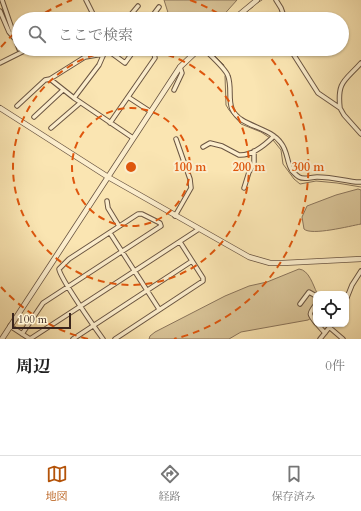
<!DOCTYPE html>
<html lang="ja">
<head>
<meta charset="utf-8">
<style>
  :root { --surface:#fff; --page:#f2f2f2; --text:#222; --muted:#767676; --line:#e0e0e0; --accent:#b45309 }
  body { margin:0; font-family:Cardo,"Noto Serif JP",serif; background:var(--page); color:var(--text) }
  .controls { position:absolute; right:12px; bottom:12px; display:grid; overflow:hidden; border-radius:8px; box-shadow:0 1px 3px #0004 }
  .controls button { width:36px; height:36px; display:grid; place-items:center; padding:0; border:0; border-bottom:1px solid var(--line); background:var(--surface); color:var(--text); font:20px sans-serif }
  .scale { position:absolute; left:12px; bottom:10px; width:59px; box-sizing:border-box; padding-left:4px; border:2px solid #3a251c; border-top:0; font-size:11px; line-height:14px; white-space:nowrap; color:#3a251c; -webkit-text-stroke:3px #fceecd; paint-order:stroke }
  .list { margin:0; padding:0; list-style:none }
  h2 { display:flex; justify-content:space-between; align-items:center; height:52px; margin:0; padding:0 16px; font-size:17px }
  h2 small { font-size:13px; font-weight:400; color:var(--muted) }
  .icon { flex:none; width:22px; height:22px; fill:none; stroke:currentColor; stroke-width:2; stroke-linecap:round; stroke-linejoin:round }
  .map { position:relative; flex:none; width:361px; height:339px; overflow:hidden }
  .search { position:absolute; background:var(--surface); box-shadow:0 1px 3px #0004; left:12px; right:12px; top:12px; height:44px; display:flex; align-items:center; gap:10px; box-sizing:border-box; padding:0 14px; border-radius:22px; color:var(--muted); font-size:15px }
  .sheet { height:116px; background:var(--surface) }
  nav { display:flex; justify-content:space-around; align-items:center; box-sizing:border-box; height:56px; border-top:1px solid var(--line); background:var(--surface); font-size:11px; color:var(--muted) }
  nav a { display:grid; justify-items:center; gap:2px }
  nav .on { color:var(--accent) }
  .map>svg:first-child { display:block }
</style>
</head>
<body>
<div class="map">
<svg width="361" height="339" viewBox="0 0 361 339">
  <rect width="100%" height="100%" fill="#fae5b2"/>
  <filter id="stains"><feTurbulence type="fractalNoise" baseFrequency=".005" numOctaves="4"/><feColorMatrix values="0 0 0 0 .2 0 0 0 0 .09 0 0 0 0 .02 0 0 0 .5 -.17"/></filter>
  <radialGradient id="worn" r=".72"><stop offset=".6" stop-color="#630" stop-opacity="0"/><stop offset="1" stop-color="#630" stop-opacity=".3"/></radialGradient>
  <path fill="#d9c498" stroke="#8a745a" d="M 164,0 L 237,0 L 220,19 L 170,19 Z
    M 358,189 L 361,190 L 361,224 C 350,226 311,236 304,229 L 302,217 L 307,206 L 336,195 Z
    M 299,269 C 309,270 313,285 317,293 L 316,294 L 316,315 L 308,320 L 241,332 L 229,339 L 149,339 L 150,336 L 155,332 L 225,296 L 249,286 L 267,282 Z"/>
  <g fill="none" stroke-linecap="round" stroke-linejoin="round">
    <path stroke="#867157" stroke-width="1" d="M 257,3 L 262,0
      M 246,12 L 253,7
      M 208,49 L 224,65
      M 225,76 L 226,105 L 229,110 L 241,124 L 261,132 L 270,138
      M 273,140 L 281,150 L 283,164 L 294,179 L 300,184 L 316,181 L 337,183 L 361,187"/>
    <g stroke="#6a5542" stroke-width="5.5">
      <path id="minor" d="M 2,0 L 19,49
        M 86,0 L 94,16 L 88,19
        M 276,0 L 281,8 L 285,19
        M 0,11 L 9,32 L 14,38
        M 129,19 L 128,18 L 138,6
        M 150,19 L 159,7
        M 106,49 L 125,63 L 135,49
        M 204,49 C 210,55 226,69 228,76 C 232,87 228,99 232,109 C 240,127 269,126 281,143 C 290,154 285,169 299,177 C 304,180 311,177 317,177 C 329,177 343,180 356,182 L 361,182
        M 290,49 L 318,93 L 340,108 L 344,115 L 361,134
        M 0,63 L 28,49
        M 50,79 L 74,98 L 133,138
        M 174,90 L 182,73 L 180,67
        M 128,97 L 151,112
        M 74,98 L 99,65 L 106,49
        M 17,106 L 45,80 L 50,79 L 85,57 L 103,54
        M 340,108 C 337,81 345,81 361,63
        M 34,117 L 63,90
        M 110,123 L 155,58 L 153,49
        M 51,128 L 80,103
        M 203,147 L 210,143 L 222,146 L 239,155 C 252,156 265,145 274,136
        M 244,188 L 249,172 L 254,164 L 254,151
        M 107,201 L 108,208 L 119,226
        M 175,216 L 191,188 L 190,179 L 176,139
        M 110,233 L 159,309
        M 346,300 L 352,285 L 361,271
        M 300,304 L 309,292 L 316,296
        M 316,304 C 309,314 308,313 316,323
        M 317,324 L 325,333
        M 10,326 L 30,339
        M 329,327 L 343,339
        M 22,334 L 43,303 L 161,226 L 160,223 L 142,214 L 138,214 L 69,259 L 59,269 C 60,278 95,328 103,339
        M 30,339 L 199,229
        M 73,339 L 192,261
        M 115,339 L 203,281 L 203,278 L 180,242
        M 320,339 L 332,324"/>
    </g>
    <g stroke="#6a5542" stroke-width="6">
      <path id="tertiary" d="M 234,19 L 257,0
        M 0,108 L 108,177 L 249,257 L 270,263 L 283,263 L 361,259
        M 2,339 L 180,67 L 199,49"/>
    </g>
    <use href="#minor" stroke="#fceecd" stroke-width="3.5"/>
    <use href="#tertiary" stroke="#fceecd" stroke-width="4.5"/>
  </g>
  <g fill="none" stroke="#df560d" stroke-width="2" stroke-dasharray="7 5">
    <circle cx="131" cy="167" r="59"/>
    <path d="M132 49A118 118 0 1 1 130 49"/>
    <path d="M88 339A177 177 0 0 1 1 287M1 47A177 177 0 0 1 18 30M35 19A177 177 0 0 1 72 0M190 0A177 177 0 0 1 227 19M264 50A177 177 0 0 1 174 339"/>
  </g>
  <circle cx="131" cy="167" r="6" fill="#df560d" stroke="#fceecd" stroke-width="2"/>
  <g font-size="12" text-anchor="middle" font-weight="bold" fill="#df560d" stroke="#fceecd" stroke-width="4" stroke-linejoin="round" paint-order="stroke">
    <text x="190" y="171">100 m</text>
    <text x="249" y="171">200 m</text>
    <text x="308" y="171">300 m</text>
  </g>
  <rect width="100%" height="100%" filter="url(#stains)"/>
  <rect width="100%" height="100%" fill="url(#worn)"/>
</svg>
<div class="controls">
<button><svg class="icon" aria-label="locate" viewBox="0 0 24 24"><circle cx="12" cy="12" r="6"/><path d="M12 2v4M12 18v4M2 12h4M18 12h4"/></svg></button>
</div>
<div class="scale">100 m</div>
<div class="search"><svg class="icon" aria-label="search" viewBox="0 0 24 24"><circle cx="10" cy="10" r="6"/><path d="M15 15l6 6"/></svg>ここで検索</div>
</div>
<section class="sheet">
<h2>周辺<small>0件</small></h2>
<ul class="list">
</ul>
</section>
<nav>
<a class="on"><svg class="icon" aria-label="map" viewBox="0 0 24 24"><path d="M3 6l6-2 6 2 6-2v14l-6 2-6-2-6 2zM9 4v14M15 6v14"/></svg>地図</a>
<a><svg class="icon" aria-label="directions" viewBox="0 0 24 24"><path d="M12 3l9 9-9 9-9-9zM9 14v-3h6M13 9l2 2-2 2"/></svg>経路</a>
<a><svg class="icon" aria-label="saved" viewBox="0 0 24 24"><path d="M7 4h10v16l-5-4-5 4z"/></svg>保存済み</a>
</nav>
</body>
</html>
